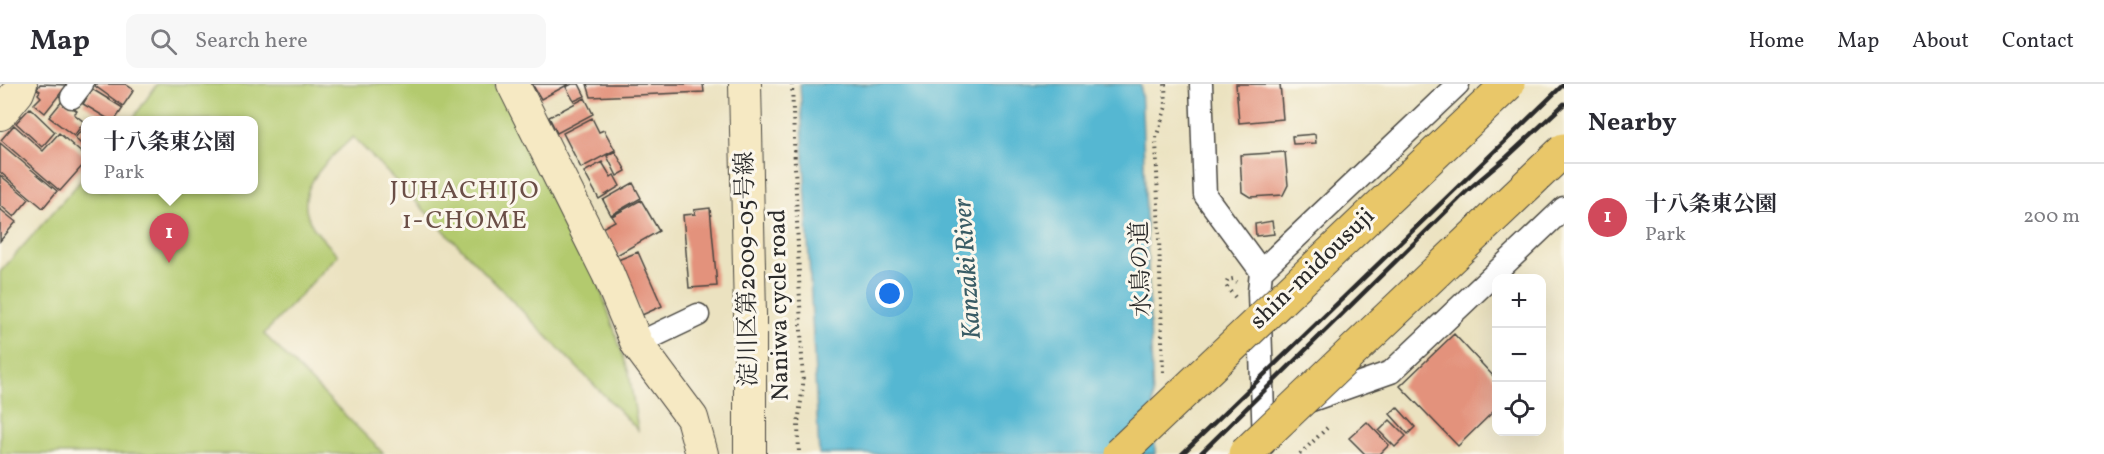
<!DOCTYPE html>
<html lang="en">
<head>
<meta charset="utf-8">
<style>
  :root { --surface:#fff; --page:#f7f7f7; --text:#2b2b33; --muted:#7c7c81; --line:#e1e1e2; --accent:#d1495b }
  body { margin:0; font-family:Vollkorn,"Noto Serif JP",serif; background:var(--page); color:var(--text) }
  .controls { position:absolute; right:18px; bottom:18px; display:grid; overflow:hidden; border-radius:12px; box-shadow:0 6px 24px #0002 }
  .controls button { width:54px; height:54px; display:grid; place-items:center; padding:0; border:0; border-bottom:2px solid var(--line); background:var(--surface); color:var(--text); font:30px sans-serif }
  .you { position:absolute; left:890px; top:210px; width:21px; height:21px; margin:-15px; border:4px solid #fff; border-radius:50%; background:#1a73e8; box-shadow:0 0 0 9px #1a73e833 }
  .badge { display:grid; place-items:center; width:39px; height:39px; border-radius:50%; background:var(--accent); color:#fff; font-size:20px; font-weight:700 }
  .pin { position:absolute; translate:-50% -50px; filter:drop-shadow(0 2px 3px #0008) }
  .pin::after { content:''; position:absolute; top:32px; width:21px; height:18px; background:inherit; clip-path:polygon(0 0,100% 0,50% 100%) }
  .popup { position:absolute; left:81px; top:32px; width:177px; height:78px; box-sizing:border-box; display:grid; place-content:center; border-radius:12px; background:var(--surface); filter:drop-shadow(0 2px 4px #0005); font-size:20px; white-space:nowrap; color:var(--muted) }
  .popup b { font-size:22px; color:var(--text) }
  .popup::after { content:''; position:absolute; left:50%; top:100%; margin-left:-12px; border:12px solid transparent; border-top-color:var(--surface) }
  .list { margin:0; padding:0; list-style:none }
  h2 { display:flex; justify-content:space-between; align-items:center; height:78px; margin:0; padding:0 24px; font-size:26px }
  h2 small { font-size:20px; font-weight:400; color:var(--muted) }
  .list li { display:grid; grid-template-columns:39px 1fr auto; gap:18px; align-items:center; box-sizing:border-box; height:108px; padding:0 24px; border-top:2px solid var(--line) }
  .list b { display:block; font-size:22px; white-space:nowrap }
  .list p { margin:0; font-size:20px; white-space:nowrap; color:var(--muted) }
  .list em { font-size:20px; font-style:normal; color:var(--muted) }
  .icon { flex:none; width:33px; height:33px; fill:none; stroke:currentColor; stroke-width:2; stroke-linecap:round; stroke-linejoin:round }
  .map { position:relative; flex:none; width:1564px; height:370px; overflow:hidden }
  header { display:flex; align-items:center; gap:36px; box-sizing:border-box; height:84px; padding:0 30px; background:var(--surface); border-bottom:2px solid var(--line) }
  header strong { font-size:28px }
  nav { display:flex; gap:33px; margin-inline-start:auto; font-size:21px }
  .search { width:420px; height:54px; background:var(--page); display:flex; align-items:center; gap:15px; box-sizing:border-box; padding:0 21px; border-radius:12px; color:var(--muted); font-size:22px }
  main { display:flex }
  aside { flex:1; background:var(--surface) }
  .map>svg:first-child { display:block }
</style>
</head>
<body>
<header>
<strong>Map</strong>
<div class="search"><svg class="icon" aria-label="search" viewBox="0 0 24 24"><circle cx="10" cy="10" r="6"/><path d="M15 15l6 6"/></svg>Search here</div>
<nav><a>Home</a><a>Map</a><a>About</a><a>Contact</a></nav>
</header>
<main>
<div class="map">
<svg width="1564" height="370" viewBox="0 0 1564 370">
  <rect width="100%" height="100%" fill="#fbf7ec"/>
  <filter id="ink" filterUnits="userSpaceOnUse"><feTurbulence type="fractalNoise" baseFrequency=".0167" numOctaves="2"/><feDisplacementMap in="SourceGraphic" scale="12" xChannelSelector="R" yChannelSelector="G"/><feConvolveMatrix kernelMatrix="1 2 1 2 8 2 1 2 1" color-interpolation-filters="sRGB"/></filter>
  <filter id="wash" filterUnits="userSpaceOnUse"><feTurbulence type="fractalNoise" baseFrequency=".008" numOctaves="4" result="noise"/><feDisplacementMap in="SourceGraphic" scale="24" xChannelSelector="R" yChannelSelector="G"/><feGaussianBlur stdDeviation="1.35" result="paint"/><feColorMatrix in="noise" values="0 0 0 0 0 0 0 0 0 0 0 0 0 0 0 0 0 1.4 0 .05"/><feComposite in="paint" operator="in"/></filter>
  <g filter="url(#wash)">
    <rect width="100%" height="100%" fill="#ebe2c0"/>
    <path fill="#b3ca6e" stroke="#6f7a4c" stroke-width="1.5" d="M 157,0 L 494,0 L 511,22 L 598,198 L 629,289 L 638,346 L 353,53 C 329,76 289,106 313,143 C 320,153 330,162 338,171 L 264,250 L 384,370 L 0,370 L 0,188 L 85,92 L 85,106 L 253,106 L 253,36 L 132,36 Z"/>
    <path fill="#54b7d2" stroke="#40717e" stroke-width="1.5" d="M 800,0 L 1141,0 L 1155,370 L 819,370 Z"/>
    <g id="blocks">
      <path fill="#e3927c" d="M 40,0 L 67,1 L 45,29 L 34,20 L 41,13 L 38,10 L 40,7 L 37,5 Z
        M 96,0 L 125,0 L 134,6 L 123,22 L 95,2 Z
        M 532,0 L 569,0 L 541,15 Z
        M 572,0 L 579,0 L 585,12 L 574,17 L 566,3 Z
        M 587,0 L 703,0 L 704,8 L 591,13 Z
        M 1236,0 L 1280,0 L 1283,35 L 1239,39 Z
        M 92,5 L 123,24 L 115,36 L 110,36 L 83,20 Z
        M 585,14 L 593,30 L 557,49 L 549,33 Z
        M 63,16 L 77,27 L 74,30 L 84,38 L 74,52 L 49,33 Z
        M 30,24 L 55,48 L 42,63 L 16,39 Z
        M 592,34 L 599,48 L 604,46 L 615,66 L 581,84 L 563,49 Z
        M 14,41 L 43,67 L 59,49 L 85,72 L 85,79 L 60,107 L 1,56 Z
        M 85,41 L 85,64 L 75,54 Z
        M 1315,50 L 1316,59 L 1293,60 L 1292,52 Z
        M 0,59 L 57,107 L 43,124 L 0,88 Z
        M 615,67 L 626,87 L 617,92 L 607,72 Z
        M 1285,68 L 1288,101 L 1283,111 L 1250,113 L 1242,108 L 1240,71 Z
        M 602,78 L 611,93 L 614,91 L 620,102 L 599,115 L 584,88 Z
        M 0,91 L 29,115 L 14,133 L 0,121 Z
        M 633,99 L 641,114 L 611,131 L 603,116 Z
        M 641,116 L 659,147 L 617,171 L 602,144 L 615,137 L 612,132 Z
        M 710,124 L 717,202 L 689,204 L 683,131 L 695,130 L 694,126 Z
        M 0,125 L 16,138 L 0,157 Z
        M 1272,137 L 1274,150 L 1256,152 L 1255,140 Z
        M 638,168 L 662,222 L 642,231 L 618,176 Z
        M 1454,250 L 1496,295 L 1496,325 L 1458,362 L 1400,302 Z
        M 1397,323 L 1415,343 L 1408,350 L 1390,330 Z
        M 1390,336 L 1406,352 L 1395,363 L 1379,347 Z
        M 1367,338 L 1389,361 L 1380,370 L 1365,370 L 1349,354 Z"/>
    </g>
  </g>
  <g filter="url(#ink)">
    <use href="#blocks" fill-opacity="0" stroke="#484641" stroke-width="1.5"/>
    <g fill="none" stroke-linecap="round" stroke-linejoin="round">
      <g stroke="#484641" stroke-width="25">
        <path id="street" d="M 1201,0 L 1205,111 L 1261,187 L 1259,208 L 1264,360
          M 72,13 L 82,0
          M 1261,187 L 1458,0
          M 637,260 L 698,231
          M 1306,318 L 1391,288 L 1564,124"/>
      </g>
      <g stroke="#484641" stroke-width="34">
        <path id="secondary" d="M 513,0 L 608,190 L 637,260 L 692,334 L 702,370
          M 745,0 L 750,230 L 750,370
          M 0,30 L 18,8 L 21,0"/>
      </g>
      <path stroke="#484641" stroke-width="4" stroke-dasharray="1.5 4.5" stroke-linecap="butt" d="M 792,0 L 803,301 L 798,340 L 799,370
        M 1235,213 L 1228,205 L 1226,200 L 1228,196 L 1233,195 L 1237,198
        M 1163,288 L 1156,54 L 1166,23 L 1165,0
        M 1300,370 L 1327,344"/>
      <use href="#street" stroke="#fff" stroke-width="22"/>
      <use href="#secondary" stroke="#f6e9c3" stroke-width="32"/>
      <path stroke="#2b2b2b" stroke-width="4.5" d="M 1182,370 L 1564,0
        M 1200,370 L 1469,105 L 1507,73 L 1564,20"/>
      <g stroke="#484641" stroke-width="35" stroke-linecap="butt">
        <path id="highway-bridge" d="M 1119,370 L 1508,0
          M 1245,370 L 1564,66"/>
      </g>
      <use href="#highway-bridge" stroke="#e9c769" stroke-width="33"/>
    </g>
  </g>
  <g text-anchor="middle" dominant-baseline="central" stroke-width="6" stroke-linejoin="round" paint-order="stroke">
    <g font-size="24" fill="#2b2b2b" stroke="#fbf7ec">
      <text transform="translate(748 185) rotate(-91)">淀川区第2009-05号線</text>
      <text transform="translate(1142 185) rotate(-92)">水鳥の道</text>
      <text transform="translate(1313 185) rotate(-44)">shin-midousuji</text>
      <text transform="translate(780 221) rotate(-91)">Naniwa cycle road</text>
    </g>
    <g font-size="26" letter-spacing="1.5" fill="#6b4f47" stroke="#fbf7ec">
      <text x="465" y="107">JUHACHIJO<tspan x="465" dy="30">1-CHOME</tspan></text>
    </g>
    <g font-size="26" font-style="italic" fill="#395c65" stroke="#fbf7ec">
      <text transform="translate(968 185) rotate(-94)">Kanzaki River</text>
    </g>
  </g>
</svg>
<div class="controls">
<button>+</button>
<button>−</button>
<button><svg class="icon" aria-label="locate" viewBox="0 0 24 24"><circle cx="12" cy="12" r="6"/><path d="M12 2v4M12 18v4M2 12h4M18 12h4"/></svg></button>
</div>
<div class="you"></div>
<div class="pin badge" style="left:169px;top:179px">1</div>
<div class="popup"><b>十八条東公園</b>Park</div>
</div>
<aside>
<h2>Nearby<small></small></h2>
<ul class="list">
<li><span class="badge">1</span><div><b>十八条東公園</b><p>Park</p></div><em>200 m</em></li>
</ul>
</aside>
</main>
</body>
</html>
